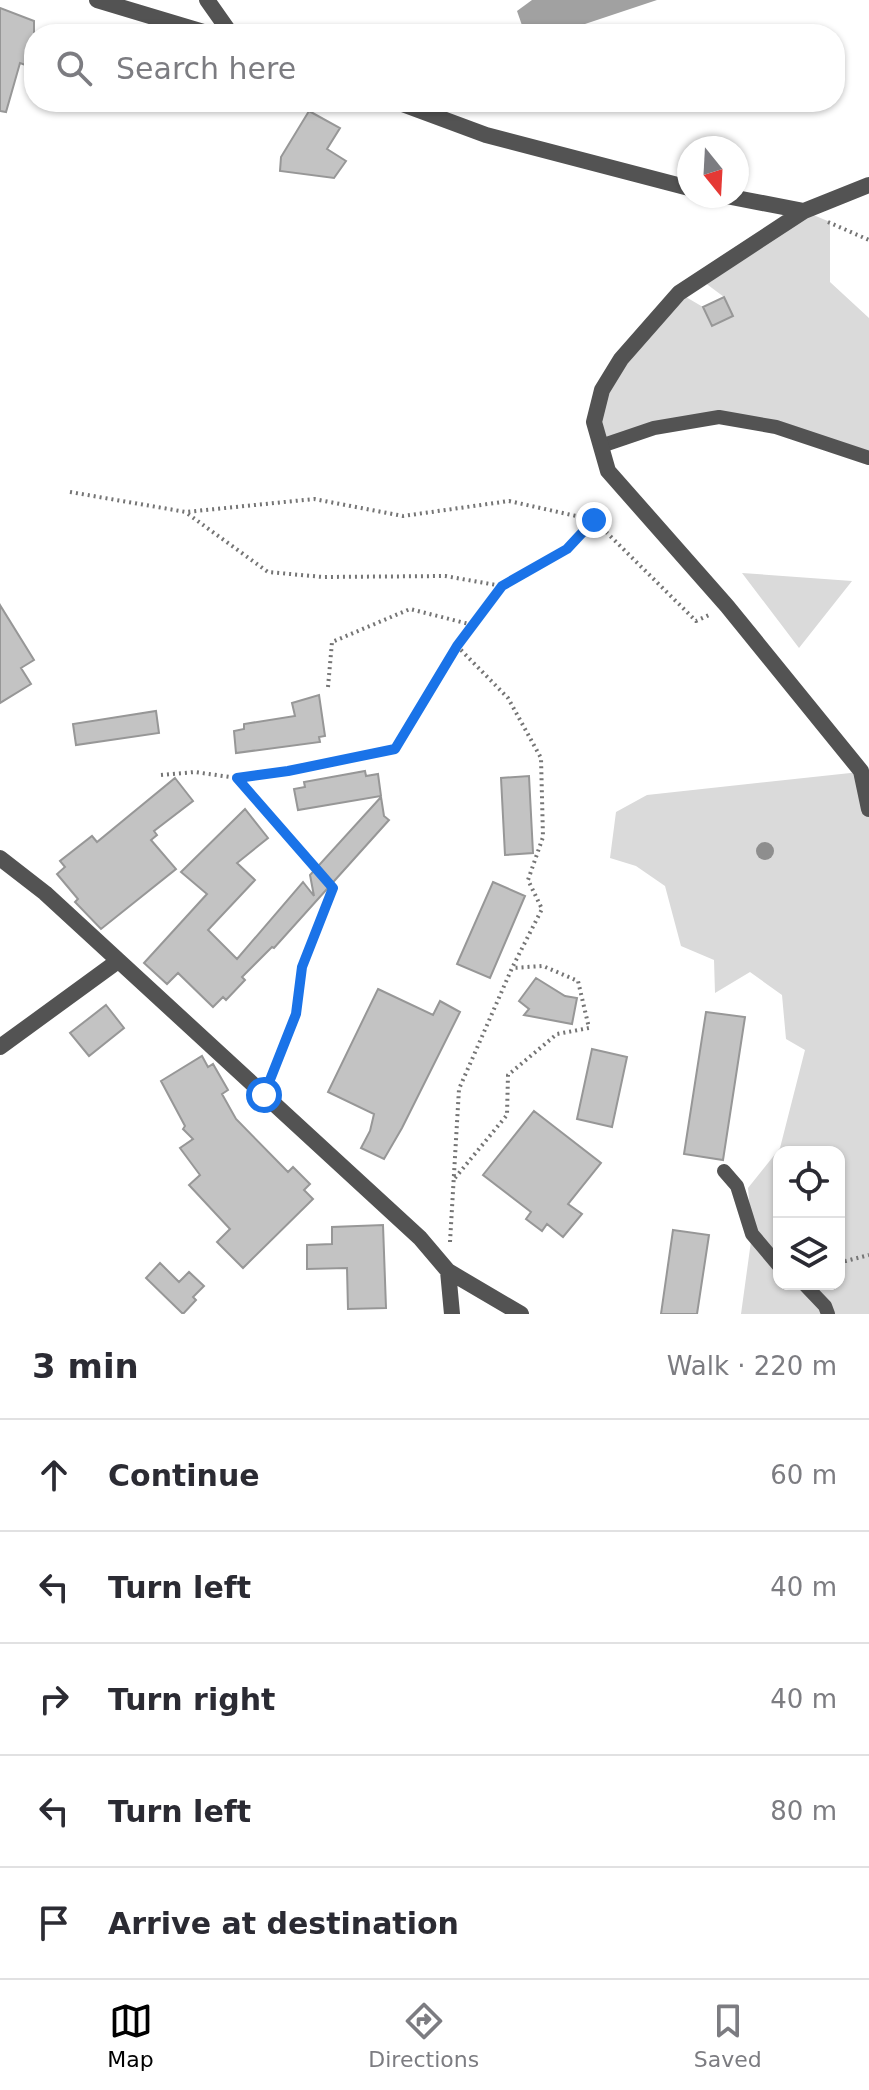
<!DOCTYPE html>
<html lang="en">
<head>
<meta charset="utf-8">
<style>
  :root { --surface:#fff; --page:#f7f7f7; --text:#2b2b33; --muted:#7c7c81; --line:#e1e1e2; --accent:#000 }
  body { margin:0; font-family:"DejaVu Sans",sans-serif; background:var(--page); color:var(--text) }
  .controls { position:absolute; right:24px; bottom:24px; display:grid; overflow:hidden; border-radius:16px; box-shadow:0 2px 6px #0004 }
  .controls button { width:72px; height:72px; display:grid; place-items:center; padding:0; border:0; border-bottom:2px solid var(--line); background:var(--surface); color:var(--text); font:40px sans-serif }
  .compass { position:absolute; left:677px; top:136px; width:72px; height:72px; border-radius:50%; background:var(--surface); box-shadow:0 2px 6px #0004; rotate:162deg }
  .stop { position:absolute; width:24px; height:24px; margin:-18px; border:6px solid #1a73e8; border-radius:50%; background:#fff }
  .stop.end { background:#1a73e8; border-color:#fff; box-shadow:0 2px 8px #0008 }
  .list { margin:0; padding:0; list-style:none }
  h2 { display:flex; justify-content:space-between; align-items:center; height:104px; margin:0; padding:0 32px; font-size:34px }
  h2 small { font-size:26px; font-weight:400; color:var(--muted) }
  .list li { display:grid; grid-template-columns:52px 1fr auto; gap:24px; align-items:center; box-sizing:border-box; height:112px; padding:0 32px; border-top:2px solid var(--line) }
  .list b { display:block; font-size:30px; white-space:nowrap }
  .list em { font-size:26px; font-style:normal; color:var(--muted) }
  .icon { flex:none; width:44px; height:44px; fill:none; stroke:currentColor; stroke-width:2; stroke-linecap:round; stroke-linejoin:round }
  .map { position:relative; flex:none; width:869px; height:1314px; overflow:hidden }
  .search { position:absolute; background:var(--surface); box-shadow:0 2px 6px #0004; left:24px; right:24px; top:24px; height:88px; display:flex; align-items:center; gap:20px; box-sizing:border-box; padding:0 28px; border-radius:32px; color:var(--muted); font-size:30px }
  .sheet { height:664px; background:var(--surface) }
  nav { display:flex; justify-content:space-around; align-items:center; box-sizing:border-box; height:112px; border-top:2px solid var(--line); background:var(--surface); font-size:22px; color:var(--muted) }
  nav a { display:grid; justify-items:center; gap:4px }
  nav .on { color:var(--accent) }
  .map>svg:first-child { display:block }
</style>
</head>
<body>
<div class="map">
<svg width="869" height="1314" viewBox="0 0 869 1314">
  <rect width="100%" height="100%" fill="#fff"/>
  <path fill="#dadada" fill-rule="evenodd" d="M 804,211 L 830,222 L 830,282 L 869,318 L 869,458 L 719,417 L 601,446 L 602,390 L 679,293 L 703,307 L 712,325 L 732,317 L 724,297 L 700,279 Z
    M 742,573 L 852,581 L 799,648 Z
    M 869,771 L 869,1314 L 741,1314 L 752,1234 L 748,1188 L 780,1148 L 805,1050 L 786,1039 L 782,995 L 750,972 L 715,993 L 714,960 L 681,946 L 665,886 L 636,866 L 610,858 L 616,812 L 647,795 ZM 779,1152 L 839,1152 L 839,1284 L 779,1284 Z"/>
  <path fill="#a1a1a1" d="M 532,0 L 657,0 L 555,34 L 525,34 L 517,11 Z"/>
  <path fill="#c3c3c3" stroke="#979797" stroke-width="2" d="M 0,8 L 34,21 L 34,68 L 20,63 L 6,112 L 0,111 Z
    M 309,111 L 340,128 L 327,149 L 346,161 L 334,178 L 280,171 L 281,157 Z
    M 724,297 L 733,316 L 712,326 L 703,307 Z
    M 0,605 L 34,660 L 21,668 L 31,684 L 0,703 Z
    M 319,695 L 325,736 L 319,737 L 320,742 L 236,753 L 234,731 L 244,729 L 244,724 L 295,716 L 292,703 Z
    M 156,711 L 159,733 L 76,745 L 73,724 Z
    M 365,771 L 366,776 L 378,774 L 381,796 L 298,810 L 294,789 L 305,787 L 304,782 Z
    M 529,776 L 533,853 L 505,855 L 501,778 Z
    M 175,778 L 193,801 L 154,831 L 157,835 L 151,840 L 176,869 L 101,929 L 75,902 L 78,899 L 57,874 L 65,867 L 60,861 L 92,836 L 97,842 Z
    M 381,797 L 384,816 L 389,820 L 274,948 L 272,947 L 242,977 L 245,980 L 226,1000 L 223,997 L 213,1007 L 178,973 L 167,984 L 144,963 L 207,894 L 181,872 L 245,809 L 268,838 L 237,863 L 255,880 L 208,930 L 237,959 L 303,882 L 314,896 L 310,875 Z
    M 493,882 L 525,896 L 490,978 L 457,964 Z
    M 536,978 L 565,996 L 577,998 L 572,1024 L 524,1015 L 529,1009 L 519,1001 Z
    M 378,989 L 433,1015 L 440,1001 L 460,1012 L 402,1128 L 384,1159 L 361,1148 L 370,1131 L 374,1114 L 328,1092 Z
    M 106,1005 L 124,1028 L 89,1056 L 70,1033 Z
    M 706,1012 L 745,1017 L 723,1160 L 684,1154 Z
    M 592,1049 L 627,1057 L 612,1127 L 577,1119 Z
    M 202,1056 L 208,1067 L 213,1064 L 228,1090 L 222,1094 L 236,1119 L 288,1172 L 293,1167 L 310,1184 L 304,1190 L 313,1199 L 243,1268 L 217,1242 L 230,1229 L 189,1185 L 200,1175 L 180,1148 L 193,1139 L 183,1129 L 185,1126 L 161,1081 Z
    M 534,1111 L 601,1163 L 568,1204 L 582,1214 L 563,1237 L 547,1224 L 542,1231 L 526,1219 L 531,1212 L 483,1175 Z
    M 383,1225 L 386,1308 L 348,1309 L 347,1268 L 307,1269 L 307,1245 L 332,1244 L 332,1227 Z
    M 673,1230 L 709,1235 L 697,1314 L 661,1314 Z
    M 160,1263 L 179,1282 L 189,1272 L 204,1286 L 193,1297 L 196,1300 L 183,1314 L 146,1278 Z"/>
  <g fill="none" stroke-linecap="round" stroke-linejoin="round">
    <path stroke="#757575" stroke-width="4" stroke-dasharray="2 4" stroke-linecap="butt" d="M 828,222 L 869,240
      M 70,492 L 186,512 L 314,499 L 403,516 L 509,501 L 594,520
      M 188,514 L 268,572 L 323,577 L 445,576 L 502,586
      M 328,687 L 332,642 L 410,609 L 473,625
      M 161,775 L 195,772 L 237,778 L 288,771 L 395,749 L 457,646 L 502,586 L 567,549 L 594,520 L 696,621 L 709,615
      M 237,778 L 333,888 L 302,967 L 296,1014 L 272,1077
      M 455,1178 L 507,1115 L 508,1075 L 557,1034 L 589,1028 L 578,981 L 543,966 L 512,968
      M 450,1242 L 459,1089 L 512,968 L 542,909 L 528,880 L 543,837 L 541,758 L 508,698 L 457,646
      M 839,1259 L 846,1261 L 869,1255"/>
    <path stroke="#535353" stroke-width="14" d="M 601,446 L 654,428 L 719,417 L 776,427 L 869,458
      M 724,1171 L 737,1186 L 752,1234 L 779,1266
      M 804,1284 L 825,1306 L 828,1314"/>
    <path stroke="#535353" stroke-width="16" d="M 97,0 L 210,34
      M 207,0 L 231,34
      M 397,102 L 486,135 L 689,188
      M 726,196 L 804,211 L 869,185
      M 804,211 L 679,293 L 621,359 L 602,390 L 594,422 L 608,471 L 727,606 L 861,771 L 869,809
      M 0,858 L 45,893 L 420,1238 L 448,1271 L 521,1314
      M 0,1047 L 118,961
      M 448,1271 L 452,1314"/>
  </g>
  <circle fill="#8e8e8e" cx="765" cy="851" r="9"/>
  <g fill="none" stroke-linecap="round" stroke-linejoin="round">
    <path stroke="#1a73e8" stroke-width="10" d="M 264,1095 L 296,1014 L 302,967 L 333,888 L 237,778 L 288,771 L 395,749 L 457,646 L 502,586 L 567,549 L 594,520"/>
  </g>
</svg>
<div class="controls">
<button><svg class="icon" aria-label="locate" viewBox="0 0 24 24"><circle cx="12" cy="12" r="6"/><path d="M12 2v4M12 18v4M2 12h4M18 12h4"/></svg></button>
<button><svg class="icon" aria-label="layers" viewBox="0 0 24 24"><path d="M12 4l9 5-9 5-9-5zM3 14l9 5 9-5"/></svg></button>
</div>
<svg class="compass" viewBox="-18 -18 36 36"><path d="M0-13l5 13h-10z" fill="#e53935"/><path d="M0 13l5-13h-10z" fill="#7c7c81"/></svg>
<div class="stop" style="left:264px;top:1095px"></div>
<div class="stop end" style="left:594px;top:520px"></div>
<div class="search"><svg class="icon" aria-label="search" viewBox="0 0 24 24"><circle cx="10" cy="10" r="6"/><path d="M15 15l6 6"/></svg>Search here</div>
</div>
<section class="sheet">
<h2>3 min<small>Walk · 220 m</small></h2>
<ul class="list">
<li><svg class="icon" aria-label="ahead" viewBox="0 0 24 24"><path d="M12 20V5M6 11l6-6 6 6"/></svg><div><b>Continue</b></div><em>60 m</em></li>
<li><svg class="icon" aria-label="left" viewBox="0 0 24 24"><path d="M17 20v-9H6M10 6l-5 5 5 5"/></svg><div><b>Turn left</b></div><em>40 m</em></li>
<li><svg class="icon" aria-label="right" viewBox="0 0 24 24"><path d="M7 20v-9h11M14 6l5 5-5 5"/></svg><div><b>Turn right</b></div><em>40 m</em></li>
<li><svg class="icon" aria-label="left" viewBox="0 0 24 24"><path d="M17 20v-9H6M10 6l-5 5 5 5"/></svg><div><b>Turn left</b></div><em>80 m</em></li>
<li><svg class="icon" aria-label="arrive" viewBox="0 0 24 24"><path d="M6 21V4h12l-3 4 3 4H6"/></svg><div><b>Arrive at destination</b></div></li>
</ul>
</section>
<nav>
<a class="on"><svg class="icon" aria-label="map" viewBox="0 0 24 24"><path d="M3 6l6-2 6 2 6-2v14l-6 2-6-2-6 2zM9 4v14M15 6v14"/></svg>Map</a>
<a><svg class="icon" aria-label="directions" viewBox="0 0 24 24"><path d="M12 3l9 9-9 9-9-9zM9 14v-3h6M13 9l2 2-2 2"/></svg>Directions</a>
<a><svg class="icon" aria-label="saved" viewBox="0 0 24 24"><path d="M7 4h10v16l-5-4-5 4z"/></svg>Saved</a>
</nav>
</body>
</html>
